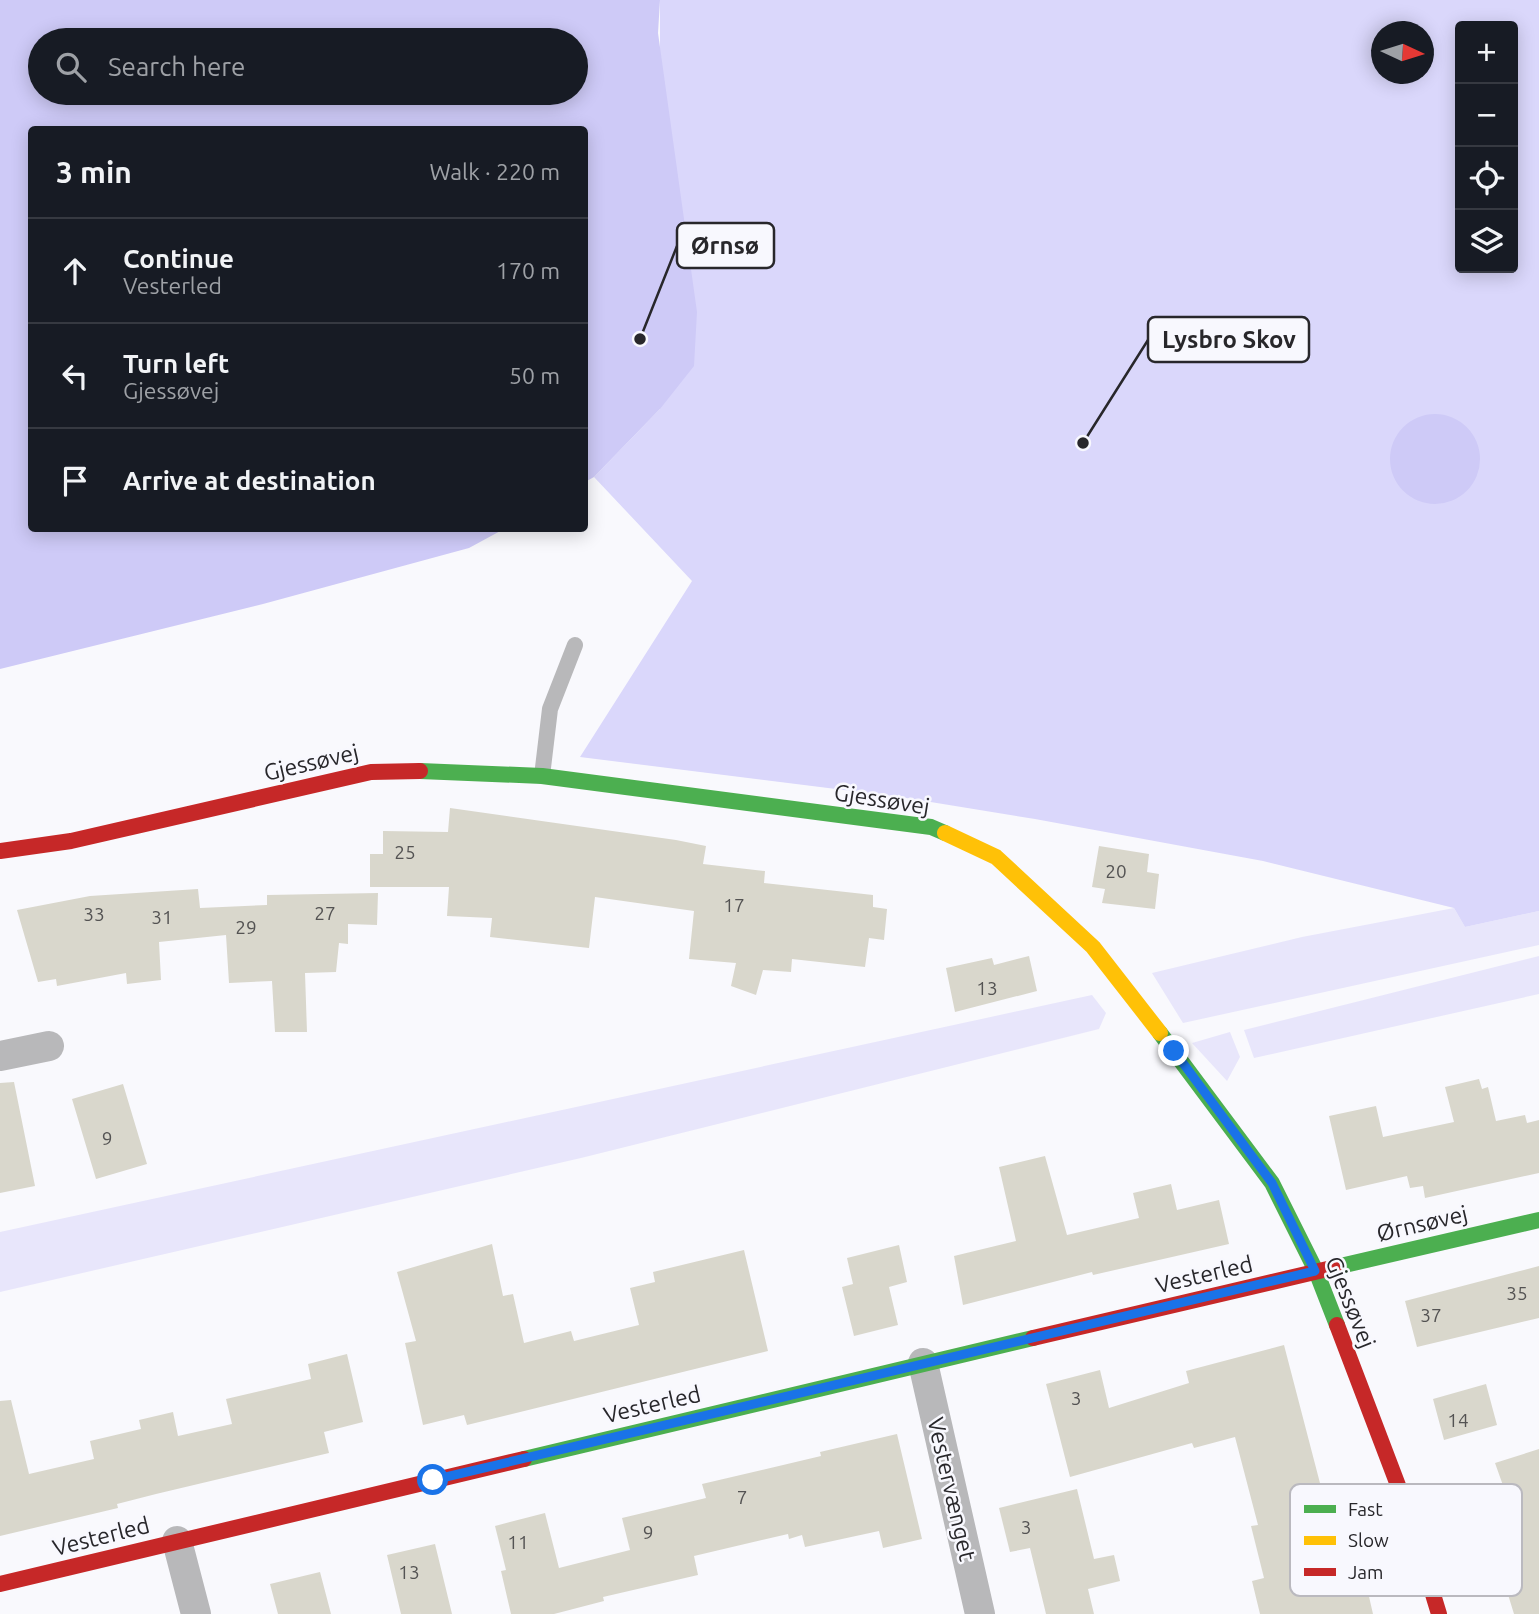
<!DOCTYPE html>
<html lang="en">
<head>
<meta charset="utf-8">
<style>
  :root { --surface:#171b24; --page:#20242c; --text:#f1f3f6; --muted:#9ea1a6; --line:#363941 }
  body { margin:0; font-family:Ubuntu,sans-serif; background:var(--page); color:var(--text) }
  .controls { position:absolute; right:21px; top:21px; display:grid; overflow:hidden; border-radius:7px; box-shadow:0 4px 18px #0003 }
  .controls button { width:63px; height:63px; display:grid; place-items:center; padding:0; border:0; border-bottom:2px solid var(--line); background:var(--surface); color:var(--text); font:35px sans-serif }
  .compass { position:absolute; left:1371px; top:21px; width:63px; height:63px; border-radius:50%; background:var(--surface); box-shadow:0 4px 18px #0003; rotate:94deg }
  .stop { position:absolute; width:21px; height:21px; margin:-16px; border:5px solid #1a73e8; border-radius:50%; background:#fff }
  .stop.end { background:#1a73e8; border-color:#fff; box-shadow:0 2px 7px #0008 }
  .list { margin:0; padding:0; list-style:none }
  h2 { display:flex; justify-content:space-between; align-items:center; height:91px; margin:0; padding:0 28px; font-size:30px }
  h2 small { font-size:23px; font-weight:400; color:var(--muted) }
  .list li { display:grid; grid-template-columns:46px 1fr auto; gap:21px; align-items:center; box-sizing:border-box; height:105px; padding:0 28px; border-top:2px solid var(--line) }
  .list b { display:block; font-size:26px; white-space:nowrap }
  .list p { margin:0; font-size:23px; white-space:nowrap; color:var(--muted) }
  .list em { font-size:23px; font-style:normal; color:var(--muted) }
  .icon { flex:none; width:38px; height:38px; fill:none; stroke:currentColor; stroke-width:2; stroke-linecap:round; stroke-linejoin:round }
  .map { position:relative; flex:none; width:1539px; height:1614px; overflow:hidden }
  .search { position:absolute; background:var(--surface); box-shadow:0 4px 18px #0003; left:28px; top:28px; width:560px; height:77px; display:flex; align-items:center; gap:18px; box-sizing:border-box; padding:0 24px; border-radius:38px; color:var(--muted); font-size:26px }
  .panel { position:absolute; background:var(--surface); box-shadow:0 4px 18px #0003; left:28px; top:126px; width:560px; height:406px; border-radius:7px }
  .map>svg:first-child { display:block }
</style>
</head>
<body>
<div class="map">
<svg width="1539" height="1614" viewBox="0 0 1539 1614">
  <rect width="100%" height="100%" fill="#f9f9fd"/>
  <path fill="#e8e6fb" d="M 1454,908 L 1465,927 L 1539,911 L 1539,945 L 1183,1023 L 1152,973 L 1302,937 Z
    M 1539,956 L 1539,994 L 1254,1058 L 1244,1030 Z
    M 1092,995 L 1106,1013 L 1099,1029 L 581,1158 L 0,1292 L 0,1232 Z
    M 1230,1032 L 1240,1057 L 1227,1081 L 1192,1043 Z"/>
  <path fill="#dad7fb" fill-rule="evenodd" d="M 660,0 L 1539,0 L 1539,911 L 1465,927 L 1454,908 L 1263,861 L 1035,819 L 900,797 L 580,757 L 692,581 L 594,477 L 660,409 ZM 1460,26 L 1513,26 L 1513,268 L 1460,268 ZM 1382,32 L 1424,32 L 1424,74 L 1382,74 Z"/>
  <path fill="#cecaf7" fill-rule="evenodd" d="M 0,0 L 660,0 L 658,33 L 697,312 L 694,366 L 660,409 L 594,477 L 585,482 L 584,130 L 32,130 L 32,528 L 504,529 L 469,548 L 263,604 L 0,669 ZM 40,40 L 576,40 L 576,93 L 40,93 Z
    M1390 459a45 45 0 1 1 90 0a45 45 0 1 1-90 0Z"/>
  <path fill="#d9d7cc" d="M 450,808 L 676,840 L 706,846 L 703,864 L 765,871 L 764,883 L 873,895 L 873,907 L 887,909 L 884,940 L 869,938 L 865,967 L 792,959 L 791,972 L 763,970 L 756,995 L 731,986 L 736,963 L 689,959 L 694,911 L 595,897 L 589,948 L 490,937 L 492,918 L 447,916 L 449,887 L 370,887 L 370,854 L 383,854 L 383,831 L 448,832 Z
    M 1099,846 L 1149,854 L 1147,872 L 1159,874 L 1155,909 L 1102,903 L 1105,889 L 1092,887 Z
    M 198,889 L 200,908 L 267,905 L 267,895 L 378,893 L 377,925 L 348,924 L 348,944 L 339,943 L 336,972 L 305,973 L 307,1032 L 275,1032 L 272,981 L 229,983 L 226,935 L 159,942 L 161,980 L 127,984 L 126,973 L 57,986 L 56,979 L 38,982 L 17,910 L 90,896 Z
    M 1029,956 L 1037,991 L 955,1012 L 946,968 L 992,958 L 994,965 Z
    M 1479,1079 L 1482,1089 L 1488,1087 L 1496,1121 L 1525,1115 L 1527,1123 L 1539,1120 L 1539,1173 L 1425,1198 L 1423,1186 L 1410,1188 L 1407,1176 L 1346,1190 L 1329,1116 L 1376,1106 L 1383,1137 L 1454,1122 L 1445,1087 Z
    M 14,1082 L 35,1186 L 0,1193 L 0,1083 Z
    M 123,1084 L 147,1164 L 96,1179 L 72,1099 Z
    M 1045,1156 L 1067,1235 L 1139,1218 L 1133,1193 L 1171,1184 L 1177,1210 L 1219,1200 L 1229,1244 L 1093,1275 L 1092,1272 L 963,1305 L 954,1256 L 1016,1241 L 999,1167 Z
    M 492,1244 L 503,1296 L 513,1294 L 524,1343 L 571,1331 L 574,1341 L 639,1325 L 630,1288 L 655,1282 L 653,1272 L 744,1250 L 768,1351 L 467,1425 L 464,1415 L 423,1425 L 405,1343 L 416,1341 L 397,1272 Z
    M 899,1245 L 907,1282 L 889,1287 L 898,1325 L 854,1336 L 842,1287 L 853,1284 L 847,1258 Z
    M 1539,1266 L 1539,1318 L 1417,1347 L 1405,1301 Z
    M 1284,1345 L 1321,1487 L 1334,1483 L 1354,1554 L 1359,1553 L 1373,1614 L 1260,1614 L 1252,1581 L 1264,1578 L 1251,1526 L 1258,1525 L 1235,1437 L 1194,1448 L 1192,1443 L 1070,1477 L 1046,1384 L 1100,1370 L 1109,1408 L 1189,1383 L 1186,1371 Z
    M 347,1354 L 363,1422 L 324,1432 L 329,1453 L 156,1494 L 117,1504 L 118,1508 L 0,1536 L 0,1401 L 11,1400 L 29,1474 L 94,1459 L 90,1441 L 141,1429 L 139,1420 L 173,1412 L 178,1436 L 232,1424 L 226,1399 L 311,1379 L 308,1364 Z
    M 1486,1384 L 1497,1425 L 1444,1440 L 1433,1399 Z
    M 897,1434 L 922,1539 L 883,1548 L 879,1531 L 805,1547 L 802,1535 L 789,1539 L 788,1534 L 694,1556 L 698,1575 L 603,1597 L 604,1601 L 554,1614 L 511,1614 L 501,1571 L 506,1570 L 495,1526 L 545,1513 L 559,1568 L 630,1550 L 622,1518 L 706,1498 L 702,1484 L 821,1456 L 820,1452 Z
    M 1539,1449 L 1539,1614 L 1514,1614 L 1502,1575 L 1489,1579 L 1475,1532 L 1515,1519 L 1495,1463 Z
    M 1077,1489 L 1094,1559 L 1114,1555 L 1120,1581 L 1088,1589 L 1094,1614 L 1046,1614 L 1030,1548 L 1010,1552 L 999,1508 Z
    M 435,1544 L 452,1614 L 401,1614 L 387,1555 Z
    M 320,1572 L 331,1614 L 278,1614 L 270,1584 Z"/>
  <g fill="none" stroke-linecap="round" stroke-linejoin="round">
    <path stroke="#b8b8ba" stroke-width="16" d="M 542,776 L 550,709 L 575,645"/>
    <path stroke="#b8b8ba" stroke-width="30" d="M 0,1056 L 49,1046
      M 923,1363 L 980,1614
      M 177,1541 L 196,1614"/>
    <path stroke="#4caf50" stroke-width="16" d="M 420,771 L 542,776 L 931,827 L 945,833
      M 1160,1033 L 1272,1183 L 1316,1271 L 1337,1325
      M 1336,1267 L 1539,1220
      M 524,1459 L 1033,1338"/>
    <path stroke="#ffc107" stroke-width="16" d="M 945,833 L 996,857 L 1093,947 L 1160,1033"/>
    <path stroke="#c62828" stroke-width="16" d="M 0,851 L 71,841 L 371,772 L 420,771
      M 1337,1325 L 1407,1509 L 1439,1614
      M 1033,1338 L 1336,1267
      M 0,1584 L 524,1459"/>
  </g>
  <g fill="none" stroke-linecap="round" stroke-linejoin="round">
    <path stroke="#1a73e8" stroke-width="9" d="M 433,1480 L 1315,1271 L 1272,1183 L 1174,1051"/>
  </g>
  <g text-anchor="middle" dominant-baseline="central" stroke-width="5" stroke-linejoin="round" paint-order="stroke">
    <g font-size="19" fill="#545353">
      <text x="405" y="852">25</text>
      <text x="1116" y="871">20</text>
      <text x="734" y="905">17</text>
      <text x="325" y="913">27</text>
      <text x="94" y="914">33</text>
      <text x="162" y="917">31</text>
      <text x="246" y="927">29</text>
      <text x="987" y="988">13</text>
      <text x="107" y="1138">9</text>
      <text x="1517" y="1293">35</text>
      <text x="1431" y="1315">37</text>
      <text x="1076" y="1398">3</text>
      <text x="1458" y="1420">14</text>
      <text x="742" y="1497">7</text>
      <text x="1026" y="1527">3</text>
      <text x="648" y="1532">9</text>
      <text x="518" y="1542">11</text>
      <text x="409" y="1572">13</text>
    </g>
    <g font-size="23" fill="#28272b" stroke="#f8f8fe">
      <text transform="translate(311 762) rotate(-13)">Gjessøvej</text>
      <text transform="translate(882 799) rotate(9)">Gjessøvej</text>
      <text transform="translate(1422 1223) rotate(-13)">Ørnsøvej</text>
      <text transform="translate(1204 1274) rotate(-13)">Vesterled</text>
      <text transform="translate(1351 1302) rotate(68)">Gjessøvej</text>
      <text transform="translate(652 1404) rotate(-13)">Vesterled</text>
      <text transform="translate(952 1489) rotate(77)">Vestervænget</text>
      <text transform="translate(101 1536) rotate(-14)">Vesterled</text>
    </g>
  </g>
  <rect x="1290" y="1484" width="232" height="112" rx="10" fill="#f8f8fe" stroke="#bab9bf" stroke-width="2"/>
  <rect x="1304" y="1505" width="32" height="8" fill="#4caf50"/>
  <rect x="1304" y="1536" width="32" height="9" fill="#ffc107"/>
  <rect x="1304" y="1568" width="32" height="8" fill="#c62828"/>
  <g font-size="19" fill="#28272b">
    <text x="1348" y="1516">Fast</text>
    <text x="1348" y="1547">Slow</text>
    <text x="1348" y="1579">Jam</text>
  </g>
  <path fill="none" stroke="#28272b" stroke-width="2.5" d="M640 339L677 246M1083 443L1148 340"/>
  <g fill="#28272b" stroke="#f8f8fe" stroke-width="2.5">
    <circle cx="640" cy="339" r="7"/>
    <circle cx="1083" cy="443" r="7"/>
  </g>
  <g fill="#f8f8fe" stroke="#28272b" stroke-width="2.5">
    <rect x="677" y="223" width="97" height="45" rx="7"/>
    <rect x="1148" y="317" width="161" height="45" rx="7"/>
  </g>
  <g font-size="24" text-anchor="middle" font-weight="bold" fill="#28272b">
    <text x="725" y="254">Ørnsø</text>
    <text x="1229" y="348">Lysbro Skov</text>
  </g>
</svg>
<div class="controls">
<button>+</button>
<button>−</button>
<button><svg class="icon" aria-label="locate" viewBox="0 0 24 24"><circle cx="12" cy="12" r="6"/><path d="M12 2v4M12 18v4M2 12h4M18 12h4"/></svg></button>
<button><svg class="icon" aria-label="layers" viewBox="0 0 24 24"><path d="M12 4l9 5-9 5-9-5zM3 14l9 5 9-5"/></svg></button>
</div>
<svg class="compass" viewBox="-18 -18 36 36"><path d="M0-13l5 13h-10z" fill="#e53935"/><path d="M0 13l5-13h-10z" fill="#9ea1a6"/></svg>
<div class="stop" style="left:433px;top:1480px"></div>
<div class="stop end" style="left:1174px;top:1051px"></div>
<div class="search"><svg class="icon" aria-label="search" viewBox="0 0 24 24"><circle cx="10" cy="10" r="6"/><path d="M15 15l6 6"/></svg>Search here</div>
<section class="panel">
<h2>3 min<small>Walk · 220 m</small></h2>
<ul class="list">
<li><svg class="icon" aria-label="ahead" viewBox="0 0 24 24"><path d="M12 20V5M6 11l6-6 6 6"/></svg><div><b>Continue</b><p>Vesterled</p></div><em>170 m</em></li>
<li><svg class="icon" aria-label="left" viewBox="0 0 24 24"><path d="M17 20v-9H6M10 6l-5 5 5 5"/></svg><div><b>Turn left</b><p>Gjessøvej</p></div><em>50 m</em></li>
<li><svg class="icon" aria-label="arrive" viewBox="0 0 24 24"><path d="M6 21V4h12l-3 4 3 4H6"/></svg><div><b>Arrive at destination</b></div></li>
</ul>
</section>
</div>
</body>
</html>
